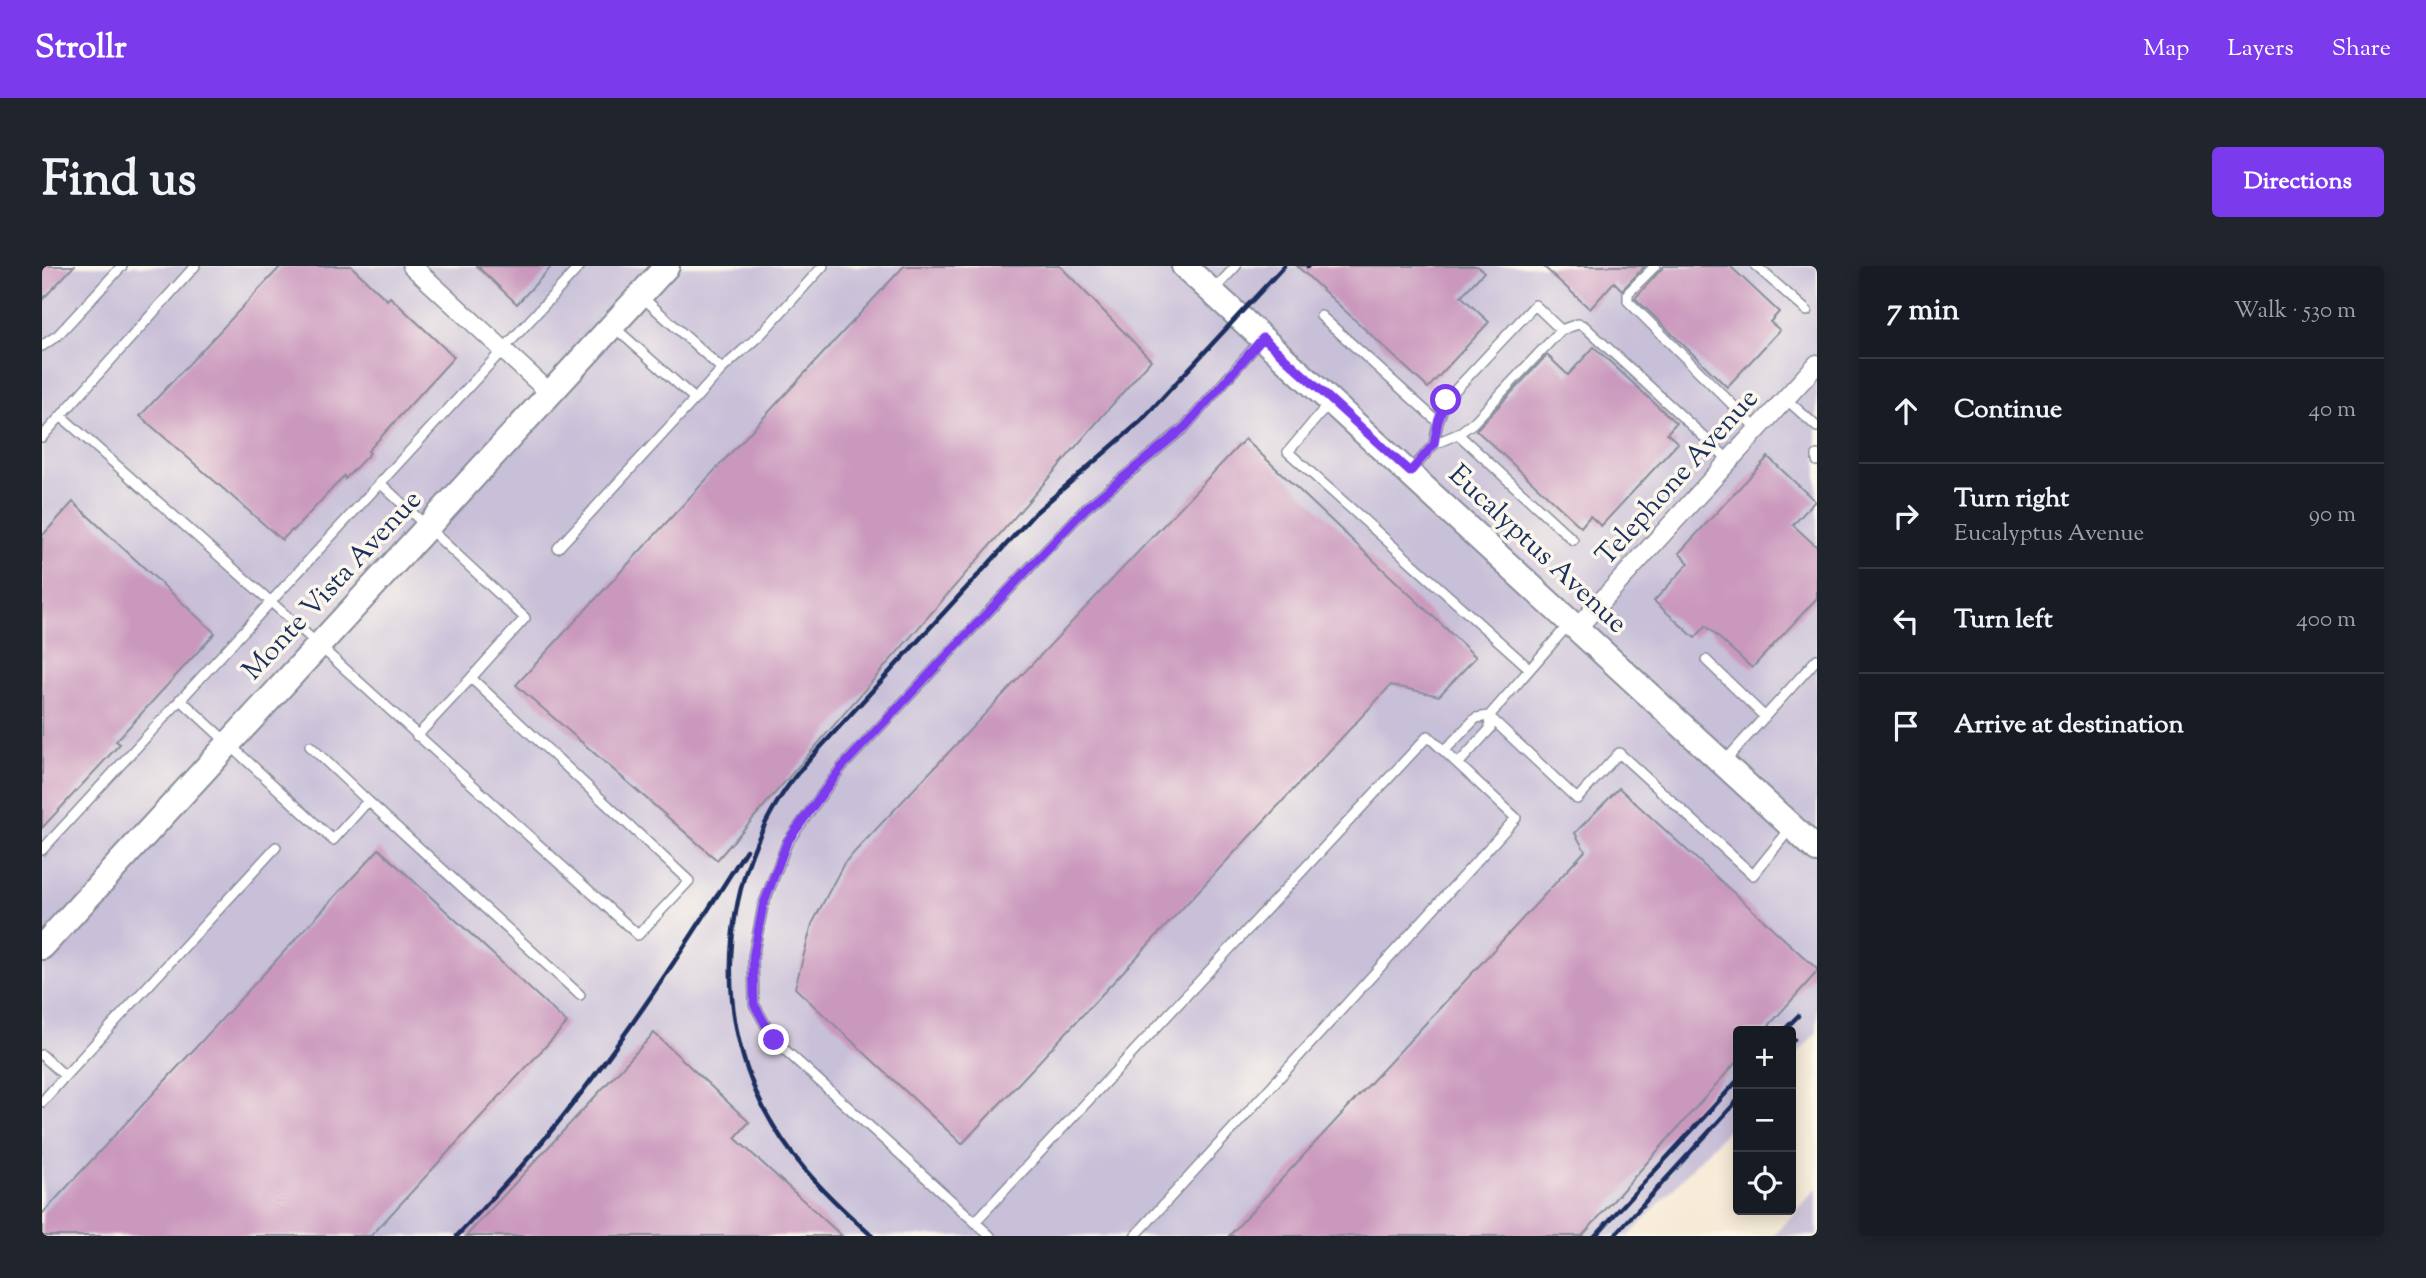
<!DOCTYPE html>
<html lang="en">
<head>
<meta charset="utf-8">
<style>
  :root { --surface:#171b24; --page:#20242c; --text:#f1f3f6; --muted:#9ea1a6; --line:#363941; --accent:#7c3aed }
  body { margin:0; font-family:"Sorts Mill Goudy",serif; background:var(--page); color:var(--text) }
  .controls { position:absolute; right:21px; bottom:21px; display:grid; overflow:hidden; border-radius:7px; box-shadow:0 4px 18px #0003 }
  .controls button { width:63px; height:63px; display:grid; place-items:center; padding:0; border:0; border-bottom:2px solid var(--line); background:var(--surface); color:var(--text); font:35px sans-serif }
  .stop { position:absolute; width:21px; height:21px; margin:-16px; border:5px solid #7c3aed; border-radius:50%; background:#fff }
  .stop.end { background:#7c3aed; border-color:#fff; box-shadow:0 2px 7px #0008 }
  .list { margin:0; padding:0; list-style:none }
  h2 { display:flex; justify-content:space-between; align-items:center; height:91px; margin:0; padding:0 28px; font-size:30px }
  h2 small { font-size:23px; font-weight:400; color:var(--muted) }
  .list li { display:grid; grid-template-columns:46px 1fr auto; gap:21px; align-items:center; box-sizing:border-box; height:105px; padding:0 28px; border-top:2px solid var(--line) }
  .list b { display:block; font-size:26px; white-space:nowrap }
  .list p { margin:0; font-size:23px; white-space:nowrap; color:var(--muted) }
  .list em { font-size:23px; font-style:normal; color:var(--muted) }
  .icon { flex:none; width:38px; height:38px; fill:none; stroke:currentColor; stroke-width:2; stroke-linecap:round; stroke-linejoin:round }
  .map { position:relative; flex:none; width:1775px; height:970px; overflow:hidden; border-radius:7px }
  header { display:flex; align-items:center; gap:42px; box-sizing:border-box; height:98px; padding:0 35px; background:var(--accent); color:#fff }
  header strong { font-size:33px }
  nav { display:flex; gap:38px; margin-inline-start:auto; font-size:24px }
  .intro { display:flex; align-items:center; justify-content:space-between; box-sizing:border-box; height:168px; padding:0 42px }
  h1 { margin:0; font-size:49px }
  .button { padding:18px 32px; border-radius:7px; background:var(--accent); color:#fff; font-size:24px; font-weight:700 }
  main { display:flex; gap:42px; padding:0 42px }
  aside { flex:1; background:var(--surface); border-radius:7px; box-shadow:0 4px 18px #0003 }
  .map>svg:first-child { display:block }
</style>
</head>
<body>
<header>
<strong>Strollr</strong>
<nav><a>Map</a><a>Layers</a><a>Share</a></nav>
</header>
<div class="intro"><h1>Find us</h1><a class="button">Directions</a></div>
<main>
<div class="map">
<svg width="1775" height="970" viewBox="0 0 1775 970">
  <rect width="100%" height="100%" fill="#fbf7ec"/>
  <filter id="ink" filterUnits="userSpaceOnUse"><feTurbulence type="fractalNoise" baseFrequency=".0143" numOctaves="2"/><feDisplacementMap in="SourceGraphic" scale="14" xChannelSelector="R" yChannelSelector="G"/><feConvolveMatrix kernelMatrix="1 2 1 2 8 2 1 2 1" color-interpolation-filters="sRGB"/></filter>
  <filter id="wash" filterUnits="userSpaceOnUse"><feTurbulence type="fractalNoise" baseFrequency=".00686" numOctaves="4" result="noise"/><feDisplacementMap in="SourceGraphic" scale="28" xChannelSelector="R" yChannelSelector="G"/><feGaussianBlur stdDeviation="1.57" result="paint"/><feColorMatrix in="noise" values="0 0 0 0 0 0 0 0 0 0 0 0 0 0 0 0 0 1.4 0 .05"/><feComposite in="paint" operator="in"/></filter>
  <g filter="url(#wash)">
    <rect width="100%" height="100%" fill="#f7ebd7"/>
    <path fill="#c8bfd8" d="M 0,0 L 1775,0 L 1775,766 L 1749,795 L 1749,765 L 1696,765 L 1696,852 L 1587,970 L 0,970 Z
      M 1775,922 L 1775,970 L 1731,970 Z"/>
    <g id="blocks">
      <path fill="#ca98bd" d="M 0,0 L 32,0 L 0,34 Z
        M 239,0 L 309,0 L 345,34 L 348,31 L 412,91 L 326,185 L 328,187 L 303,213 L 302,210 L 251,265 L 250,264 L 240,274 L 98,150 Z
        M 435,0 L 510,0 L 475,38 Z
        M 862,0 L 1018,0 L 1109,94 L 675,594 L 474,419 Z
        M 1255,0 L 1435,0 L 1442,6 L 1419,30 L 1447,56 L 1386,122 Z
        M 1501,0 L 1603,0 L 1580,24 L 1572,16 L 1548,43 Z
        M 1622,0 L 1688,0 L 1737,46 L 1728,56 L 1738,64 L 1685,121 L 1593,32 Z
        M 1552,81 L 1634,157 L 1625,167 L 1636,177 L 1559,260 L 1548,250 L 1539,261 L 1434,164 L 1505,89 L 1526,109 Z
        M 1203,173 L 1434,391 L 1397,430 L 1349,419 L 920,878 L 753,722 L 770,658 L 802,597 Z
        M 1726,191 L 1773,235 L 1751,259 L 1775,281 L 1775,332 L 1710,402 L 1664,360 L 1653,372 L 1612,335 L 1647,297 L 1637,287 Z
        M 31,236 L 173,367 L 74,475 L 78,478 L 0,562 L 0,270 Z
        M 1577,522 L 1775,703 L 1775,706 L 1722,765 L 1696,765 L 1696,794 L 1540,970 L 1187,970 L 1543,585 L 1533,567 Z
        M 337,583 L 525,757 L 329,970 L 0,970 L 0,948 Z
        M 612,767 L 707,856 L 693,872 L 800,970 L 424,970 Z"/>
    </g>
  </g>
  <g filter="url(#ink)">
    <use href="#blocks" fill-opacity="0" stroke="#898d9a" stroke-width="2"/>
    <g fill="none" stroke-linecap="round" stroke-linejoin="round">
      <g stroke="#898d9a" stroke-width="12">
        <path id="lane" d="M 1613,0 L 1586,27 L 1586,35 L 1716,164
          M 1714,0 L 1765,45
          M 1171,25 L 1194,0
          M 1279,50 L 1396,156
          M 572,61 L 653,133 L 680,103 L 599,30
          M 1519,64 L 1536,58 L 1542,60 L 1688,195
          M 0,80 L 16,69 L 80,0
          M 680,103 L 719,68 L 781,0
          M 1744,133 L 1775,161
          M 1288,136 L 1246,186 L 1488,403
          M 19,150 L 228,335 L 596,669 L 647,615 L 429,412 L 483,352 L 338,217
          M 1416,168 L 1531,274
          M 0,171 L 153,0
          M 1775,189 L 1775,195
          M 1369,205 L 1392,178 L 1396,156 L 1404,134 L 1493,39 L 1519,64 L 1431,157 L 1416,168 L 1392,178
          M 516,282 L 653,133
          M 1664,394 L 1723,451
          M 138,433 L 291,574 L 326,535 L 538,729
          M 1447,450 L 1535,533 L 1577,487 L 1711,609 L 1748,563
          M 375,470 L 429,412
          M 268,480 L 326,535
          M 1402,485 L 1434,452 L 1447,450 L 1528,357
          M 1682,496 L 1775,393
          M 1416,498 L 1448,463 L 1447,450
          M 0,584 L 538,0
          M 0,789 L 23,810 L 234,581
          M 0,836 L 23,810
          M 933,956 L 732,774 L 712,738 L 711,691 L 721,640 L 745,577 L 799,502 L 1044,242 L 1143,161 L 1218,75
          M 948,970 L 933,956 L 1386,470 L 1474,552 L 1093,970"/>
      </g>
      <g stroke="#898d9a" stroke-width="21">
        <path id="street" d="M 370,0 L 508,127
          M 1535,362 L 1775,98"/>
      </g>
      <g stroke="#898d9a" stroke-width="28">
        <path id="secondary" d="M 1142,0 L 1775,584
          M 0,681 L 625,0"/>
      </g>
      <use href="#lane" stroke="#fff" stroke-width="9"/>
      <use href="#street" stroke="#fff" stroke-width="18"/>
      <use href="#secondary" stroke="#fff" stroke-width="24"/>
      <path stroke="#1b2f5e" stroke-width="4.5" d="M 1266,1 L 1267,0
        M 1741,765 L 1756,750
        M 1749,777 L 1752,773
        M 415,970 C 440,943 466,916 490,888 C 570,794 638,689 704,584
        M 830,970 C 792,936 757,903 731,859 C 663,747 679,592 766,495 L 993,247 L 1099,155 L 1242,0
        M 1553,970 L 1696,814
        M 1572,970 L 1696,834"/>
    </g>
  </g>
  <g fill="none" stroke-linecap="round" stroke-linejoin="round" filter="url(#ink)">
    <path stroke="#7c3aed" stroke-width="9" d="M 732,774 L 712,738 L 711,691 L 721,640 L 745,576 L 799,502 L 1044,242 L 1143,161 L 1221,72 L 1368,206 L 1392,178 L 1396,156 L 1404,134"/>
  </g>
  <g text-anchor="middle" dominant-baseline="central" stroke-width="7" stroke-linejoin="round" paint-order="stroke">
    <g font-size="28" fill="#1b2f5e" stroke="#fbf7ec">
      <text transform="translate(1636 212) rotate(-48)">Telephone Avenue</text>
      <text transform="translate(1495 284) rotate(43)">Eucalyptus Avenue</text>
      <text transform="translate(291 320) rotate(-47)">Monte Vista Avenue</text>
    </g>
  </g>
</svg>
<div class="controls">
<button>+</button>
<button>−</button>
<button><svg class="icon" aria-label="locate" viewBox="0 0 24 24"><circle cx="12" cy="12" r="6"/><path d="M12 2v4M12 18v4M2 12h4M18 12h4"/></svg></button>
</div>
<div class="stop" style="left:1404px;top:134px"></div>
<div class="stop end" style="left:732px;top:774px"></div>
</div>
<aside>
<h2>7 min<small>Walk · 530 m</small></h2>
<ul class="list">
<li><svg class="icon" aria-label="ahead" viewBox="0 0 24 24"><path d="M12 20V5M6 11l6-6 6 6"/></svg><div><b>Continue</b></div><em>40 m</em></li>
<li><svg class="icon" aria-label="right" viewBox="0 0 24 24"><path d="M7 20v-9h11M14 6l5 5-5 5"/></svg><div><b>Turn right</b><p>Eucalyptus Avenue</p></div><em>90 m</em></li>
<li><svg class="icon" aria-label="left" viewBox="0 0 24 24"><path d="M17 20v-9H6M10 6l-5 5 5 5"/></svg><div><b>Turn left</b></div><em>400 m</em></li>
<li><svg class="icon" aria-label="arrive" viewBox="0 0 24 24"><path d="M6 21V4h12l-3 4 3 4H6"/></svg><div><b>Arrive at destination</b></div></li>
</ul>
</aside>
</main>
</body>
</html>
